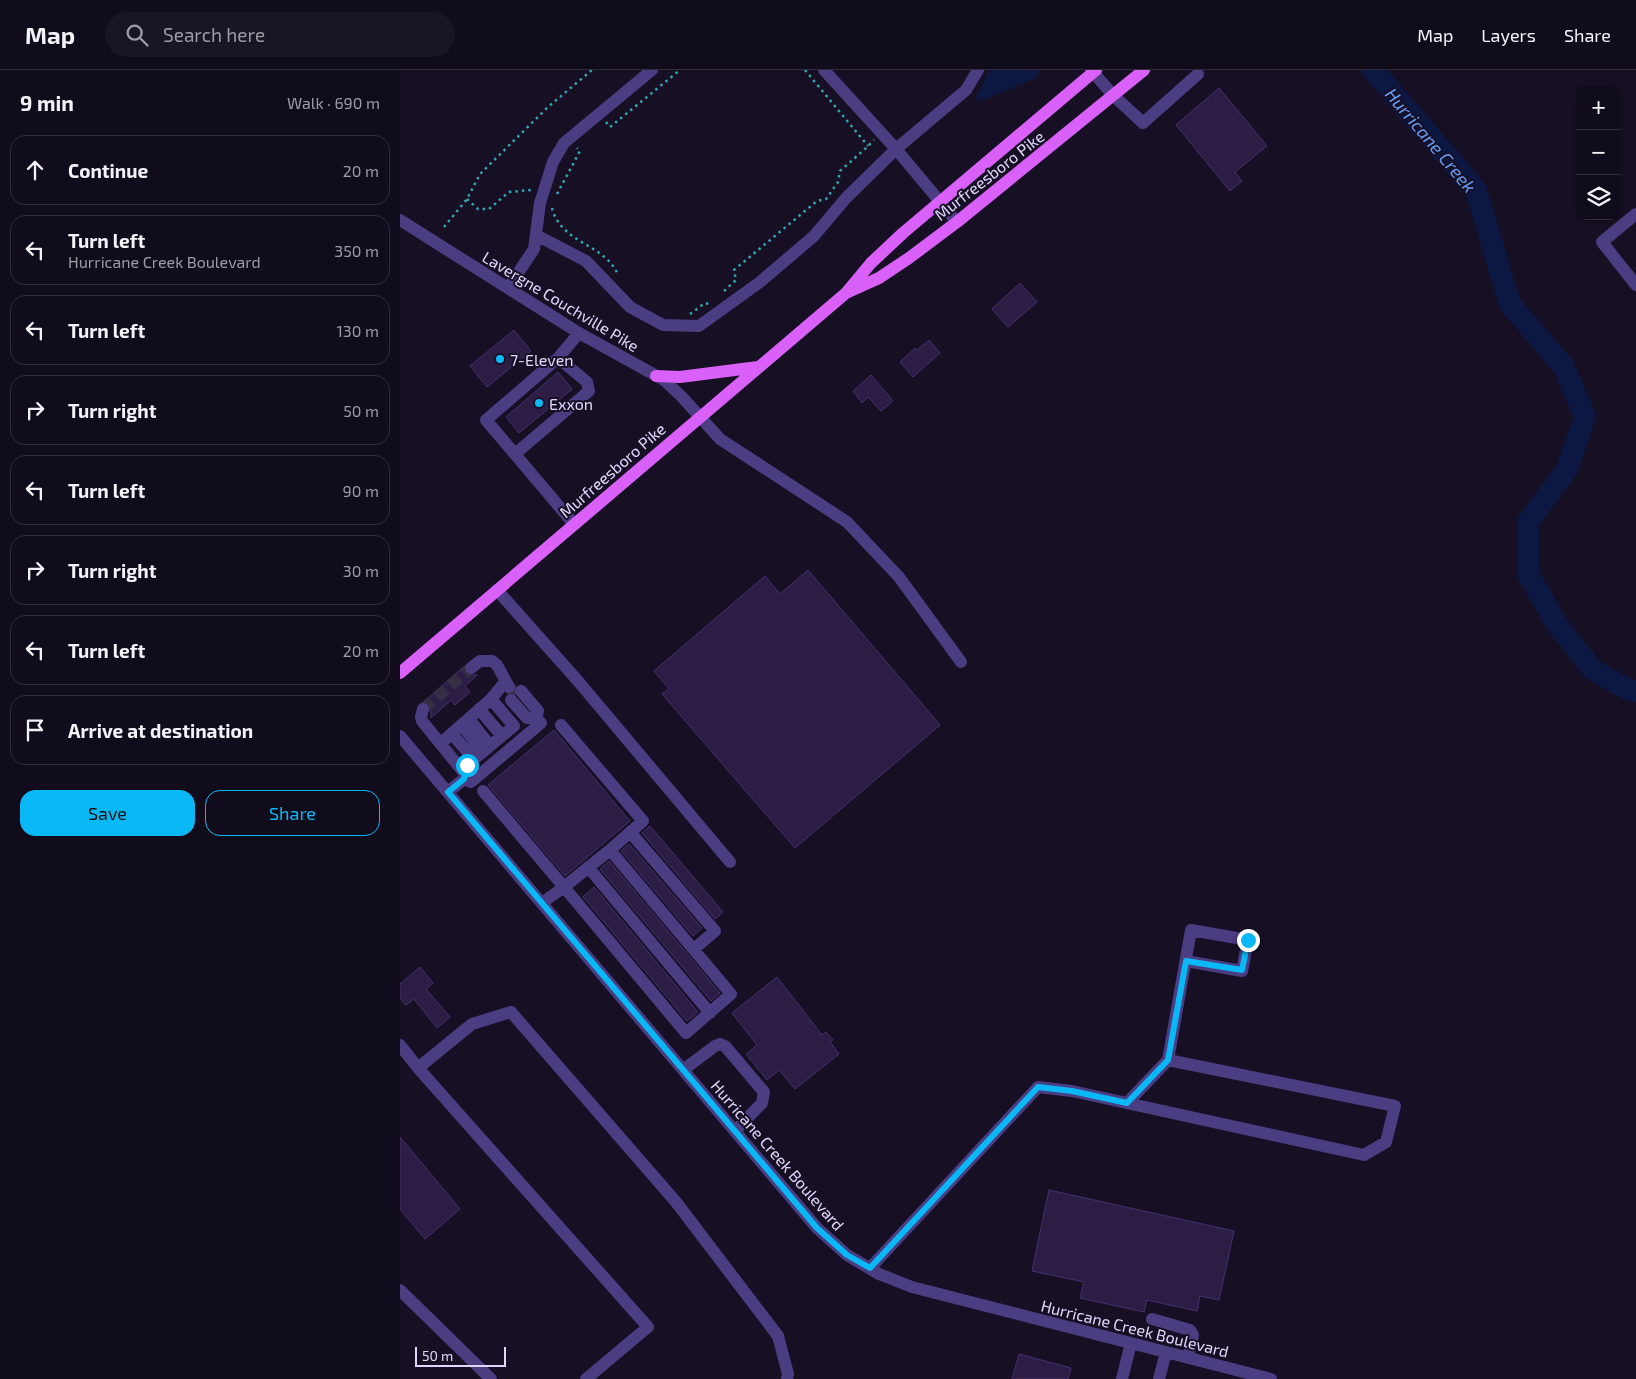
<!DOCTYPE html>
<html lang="en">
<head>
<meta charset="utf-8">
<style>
  :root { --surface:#110c1c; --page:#1a1525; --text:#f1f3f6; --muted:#9c9ba3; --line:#302c3b; --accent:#0ab8f5 }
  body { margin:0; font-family:"Exo 2",sans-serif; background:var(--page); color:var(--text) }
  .controls { position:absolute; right:15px; top:15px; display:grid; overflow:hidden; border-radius:10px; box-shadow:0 1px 4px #0004 }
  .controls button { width:45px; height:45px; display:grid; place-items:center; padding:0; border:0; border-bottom:1px solid var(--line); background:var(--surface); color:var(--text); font:25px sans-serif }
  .scale { position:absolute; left:15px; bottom:12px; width:91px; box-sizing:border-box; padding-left:5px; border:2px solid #e1d6fd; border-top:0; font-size:14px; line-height:18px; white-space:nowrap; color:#e1d6fd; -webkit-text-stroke:4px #171025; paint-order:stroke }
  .stop { position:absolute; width:15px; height:15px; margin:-11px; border:4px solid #0ab8f5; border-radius:50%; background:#fff }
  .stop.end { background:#0ab8f5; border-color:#fff; box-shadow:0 1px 5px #0008 }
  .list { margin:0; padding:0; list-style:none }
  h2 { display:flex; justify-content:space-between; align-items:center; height:65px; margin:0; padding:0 20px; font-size:21px }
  h2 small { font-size:16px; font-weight:400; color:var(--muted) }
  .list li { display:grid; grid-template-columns:32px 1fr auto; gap:15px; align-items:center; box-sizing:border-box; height:70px; margin:0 10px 10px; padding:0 10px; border:1px solid var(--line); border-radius:15px }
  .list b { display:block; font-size:19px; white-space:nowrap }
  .list p { margin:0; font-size:16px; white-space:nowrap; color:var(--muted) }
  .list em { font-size:16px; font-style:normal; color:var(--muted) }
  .actions { display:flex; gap:10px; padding:15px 20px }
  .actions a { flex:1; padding:11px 0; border:1px solid var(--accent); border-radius:15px; text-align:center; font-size:18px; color:var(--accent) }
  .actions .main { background:var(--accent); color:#111 }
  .icon { flex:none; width:28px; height:28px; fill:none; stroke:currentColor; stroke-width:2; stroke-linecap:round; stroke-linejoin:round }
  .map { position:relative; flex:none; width:1236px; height:1309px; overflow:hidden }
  header { display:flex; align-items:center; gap:30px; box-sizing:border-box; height:70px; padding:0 25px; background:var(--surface); border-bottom:1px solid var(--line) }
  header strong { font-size:24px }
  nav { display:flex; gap:28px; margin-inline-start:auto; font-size:18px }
  .search { width:350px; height:45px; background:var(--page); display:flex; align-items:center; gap:12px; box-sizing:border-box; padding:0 18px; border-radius:28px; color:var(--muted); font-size:19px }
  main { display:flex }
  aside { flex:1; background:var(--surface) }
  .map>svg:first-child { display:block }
</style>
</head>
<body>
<header>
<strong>Map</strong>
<div class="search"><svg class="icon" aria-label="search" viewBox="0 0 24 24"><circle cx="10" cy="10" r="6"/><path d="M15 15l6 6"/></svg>Search here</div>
<nav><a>Map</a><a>Layers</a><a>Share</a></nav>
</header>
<main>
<aside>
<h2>9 min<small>Walk · 690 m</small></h2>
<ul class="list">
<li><svg class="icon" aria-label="ahead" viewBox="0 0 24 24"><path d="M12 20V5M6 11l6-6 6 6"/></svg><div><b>Continue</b></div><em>20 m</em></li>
<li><svg class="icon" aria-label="left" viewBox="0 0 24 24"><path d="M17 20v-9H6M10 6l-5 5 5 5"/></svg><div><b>Turn left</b><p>Hurricane Creek Boulevard</p></div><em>350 m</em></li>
<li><svg class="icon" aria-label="left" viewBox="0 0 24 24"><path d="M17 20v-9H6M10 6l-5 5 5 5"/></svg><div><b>Turn left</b></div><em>130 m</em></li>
<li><svg class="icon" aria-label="right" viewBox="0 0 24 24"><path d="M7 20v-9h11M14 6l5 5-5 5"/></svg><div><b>Turn right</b></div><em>50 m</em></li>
<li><svg class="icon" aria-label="left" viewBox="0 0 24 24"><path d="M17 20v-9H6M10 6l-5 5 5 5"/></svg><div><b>Turn left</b></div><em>90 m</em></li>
<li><svg class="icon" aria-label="right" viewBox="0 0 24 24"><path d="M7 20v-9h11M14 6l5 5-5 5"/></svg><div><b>Turn right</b></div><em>30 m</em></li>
<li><svg class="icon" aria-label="left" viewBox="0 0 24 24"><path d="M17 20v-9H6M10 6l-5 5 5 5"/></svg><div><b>Turn left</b></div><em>20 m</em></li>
<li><svg class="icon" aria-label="arrive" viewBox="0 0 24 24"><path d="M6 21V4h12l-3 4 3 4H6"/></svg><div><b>Arrive at destination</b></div></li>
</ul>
<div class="actions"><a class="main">Save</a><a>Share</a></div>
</aside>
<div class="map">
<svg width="1236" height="1309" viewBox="0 0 1236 1309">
  <rect width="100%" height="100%" fill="#171025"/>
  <path fill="#0c1742" d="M 590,0 L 640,0 L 636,8 L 579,32 L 576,27 Z"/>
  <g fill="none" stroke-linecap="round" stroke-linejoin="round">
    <path stroke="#0c1742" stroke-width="22" d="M 973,0 L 1076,120 L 1110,234 L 1164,297 L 1185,347 L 1167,399 L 1128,452 L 1128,504 L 1158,556 L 1193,600 L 1227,619 L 1236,621"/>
  </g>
  <path fill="#2c1d45" stroke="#473070" d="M 819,18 L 867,76 L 835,102 L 842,111 L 830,121 L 776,55 Z
    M 620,213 L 637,232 L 608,257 L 592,239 Z
    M 114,260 L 131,281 L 87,317 L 70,296 Z
    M 529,270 L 540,283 L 513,307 L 500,292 L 515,278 L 517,280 Z
    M 158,302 L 172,319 L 119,363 L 106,347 Z
    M 471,305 L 493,331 L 481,341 L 468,327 L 462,333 L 453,321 Z
    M 408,500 L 540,655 L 395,778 L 262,624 L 269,619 L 254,601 L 365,506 L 380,524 Z
    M 63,597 L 64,603 L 68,605 L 77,605 L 65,616 L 70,622 L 55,635 L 51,630 L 31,648 L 31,636 L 25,631 Z
    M 154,660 L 230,751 L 165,806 L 88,715 Z
    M 250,756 L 323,842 L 315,849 L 242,763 Z
    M 229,774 L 302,858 L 293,866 L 221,781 Z
    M 209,791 L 320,923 L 311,931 L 200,799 Z
    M 194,817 L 298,942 L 287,951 L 183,827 Z
    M 20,897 L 33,913 L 26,919 L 50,947 L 37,958 L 14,929 L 6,935 L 0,928 L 0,914 Z
    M 377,907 L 422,965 L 426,962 L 433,970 L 430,972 L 439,984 L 395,1019 L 379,1000 L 367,1010 L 346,984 L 357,975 L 332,943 Z
    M 0,1067 L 60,1139 L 25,1169 L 0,1139 Z
    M 649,1120 L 834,1161 L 819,1230 L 800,1226 L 797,1241 L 747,1230 L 744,1242 L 680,1228 L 684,1212 L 632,1201 Z
    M 619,1284 L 671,1298 L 668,1309 L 612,1309 Z"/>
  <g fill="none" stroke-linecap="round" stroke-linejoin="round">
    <path stroke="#352e45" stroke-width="12" stroke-dasharray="12 6" stroke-linecap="butt" d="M 109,617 L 116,625
      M 23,639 L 71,598"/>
    <path stroke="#34a6b3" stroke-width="2.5" stroke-dasharray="2.5 4" stroke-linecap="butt" d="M 405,0 L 468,76
      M 206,52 L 210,57 L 280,0
      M 157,124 L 180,81 L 177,78
      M 67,129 L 78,139 L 89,139 L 109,122 L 131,120
      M 152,138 C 161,174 206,174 218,205
      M 44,157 L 67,129 L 80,104 L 148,37 L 192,0
      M 324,221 L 336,210 L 334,200 L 417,131 L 426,129 L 438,112 L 440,101 L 465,79 L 474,70
      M 290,244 L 305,233 L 309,234"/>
    <path stroke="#4b3d82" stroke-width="12" d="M 424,0 L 496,79 L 566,20 L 578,0
      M 691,0 L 714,26 L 743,53 L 798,4
      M 1236,144 L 1202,172 L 1236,215
      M 0,150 L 179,263 L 264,310 L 282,327 L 320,369 L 447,452 L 499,507 L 561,592
      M 136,165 L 186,191 L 230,237 L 263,255 L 299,256 L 360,212 L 414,166 L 446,128 L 496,79 L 557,152
      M 108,218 L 134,179 L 140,133 L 153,92 L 164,73 L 252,0
      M 115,384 L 189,321 L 187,312 L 158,288
      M 174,454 L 86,350 L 158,288 L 179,263
      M 97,520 L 178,611 L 330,792
      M 71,598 L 80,591 L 92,591 L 97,595 L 109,617
      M 121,621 L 138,641 L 136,648
      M 23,639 L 21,647 L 22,651 L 65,704
      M 79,639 L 102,666
      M 69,649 L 90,676
      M 62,655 L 83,682
      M 161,655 L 243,751 L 210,780
      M 52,664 L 74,689
      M 0,666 L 417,1158 L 447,1185 L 479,1204 L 512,1217 L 871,1309
      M 41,673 L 91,629 L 105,612
      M 64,709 L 71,712 L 141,653 L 136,648 L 127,648 L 111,630
      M 83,721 L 164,817 L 142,833
      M 48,722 L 64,709 L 67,695 L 114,656 L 91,629
      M 230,762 L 315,861 L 294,879
      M 210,780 L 331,924 L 286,963 L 164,817 Z
      M 188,797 L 310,943
      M 0,975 L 18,998 L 248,1257 L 186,1309
      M 768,990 L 791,860 L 848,870 L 842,901 L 786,891
      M 18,998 L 72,954 L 111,942 L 276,1132 L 378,1266 L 388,1304 L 387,1309
      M 283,1000 L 315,976 L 320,974 L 325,976 L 364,1022 L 362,1033 L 335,1061
      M 470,1198 L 638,1017 L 672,1021 L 964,1085 L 986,1072 L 995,1036 L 768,990 L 727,1033
      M 0,1220 L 91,1309
      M 752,1249 L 790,1260 L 793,1265 L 788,1288
      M 722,1309 L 731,1273
      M 759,1309 L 766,1282"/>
    <path stroke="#d961f9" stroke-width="12" d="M 448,222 L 479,208 L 509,188 L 557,152 L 744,0
      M 256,306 L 280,307 L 358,297
      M 0,603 L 446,223 L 471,193 L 503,163 L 696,0"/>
  </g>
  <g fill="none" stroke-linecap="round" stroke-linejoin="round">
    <path stroke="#0ab8f5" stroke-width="6" d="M 67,695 L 64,709 L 48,722 L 417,1158 L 447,1185 L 470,1198 L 638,1017 L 672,1021 L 727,1033 L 768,990 L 786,891 L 842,900 L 848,870"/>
  </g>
  <g fill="#0ab8f5" stroke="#171025" stroke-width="2">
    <circle cx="100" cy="289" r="5"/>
    <circle cx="139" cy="333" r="5"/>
  </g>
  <g text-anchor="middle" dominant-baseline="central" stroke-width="4" stroke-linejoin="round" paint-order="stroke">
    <g font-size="16" fill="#e1d6fd" stroke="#171025">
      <text transform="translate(589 105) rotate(-38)">Murfreesboro Pike</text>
      <text transform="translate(161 231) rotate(31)">Lavergne Couchville Pike</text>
      <text transform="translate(212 400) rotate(-41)">Murfreesboro Pike</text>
      <text transform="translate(378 1085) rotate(49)">Hurricane Creek Boulevard</text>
      <text transform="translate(735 1258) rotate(14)">Hurricane Creek Boulevard</text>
    </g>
    <g font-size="16" fill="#e1d6fd" stroke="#171025" text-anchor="start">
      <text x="110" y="289">7-Eleven</text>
      <text x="149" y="333">Exxon</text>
    </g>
    <g font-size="18" font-style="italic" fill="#689ef9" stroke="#171025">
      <text transform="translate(1031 70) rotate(50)">Hurricane Creek</text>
    </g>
  </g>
</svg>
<div class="controls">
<button>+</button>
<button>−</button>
<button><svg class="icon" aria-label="layers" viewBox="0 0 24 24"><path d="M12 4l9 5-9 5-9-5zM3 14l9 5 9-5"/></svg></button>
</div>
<div class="scale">50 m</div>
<div class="stop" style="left:67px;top:695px"></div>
<div class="stop end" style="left:848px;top:870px"></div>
</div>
</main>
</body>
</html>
